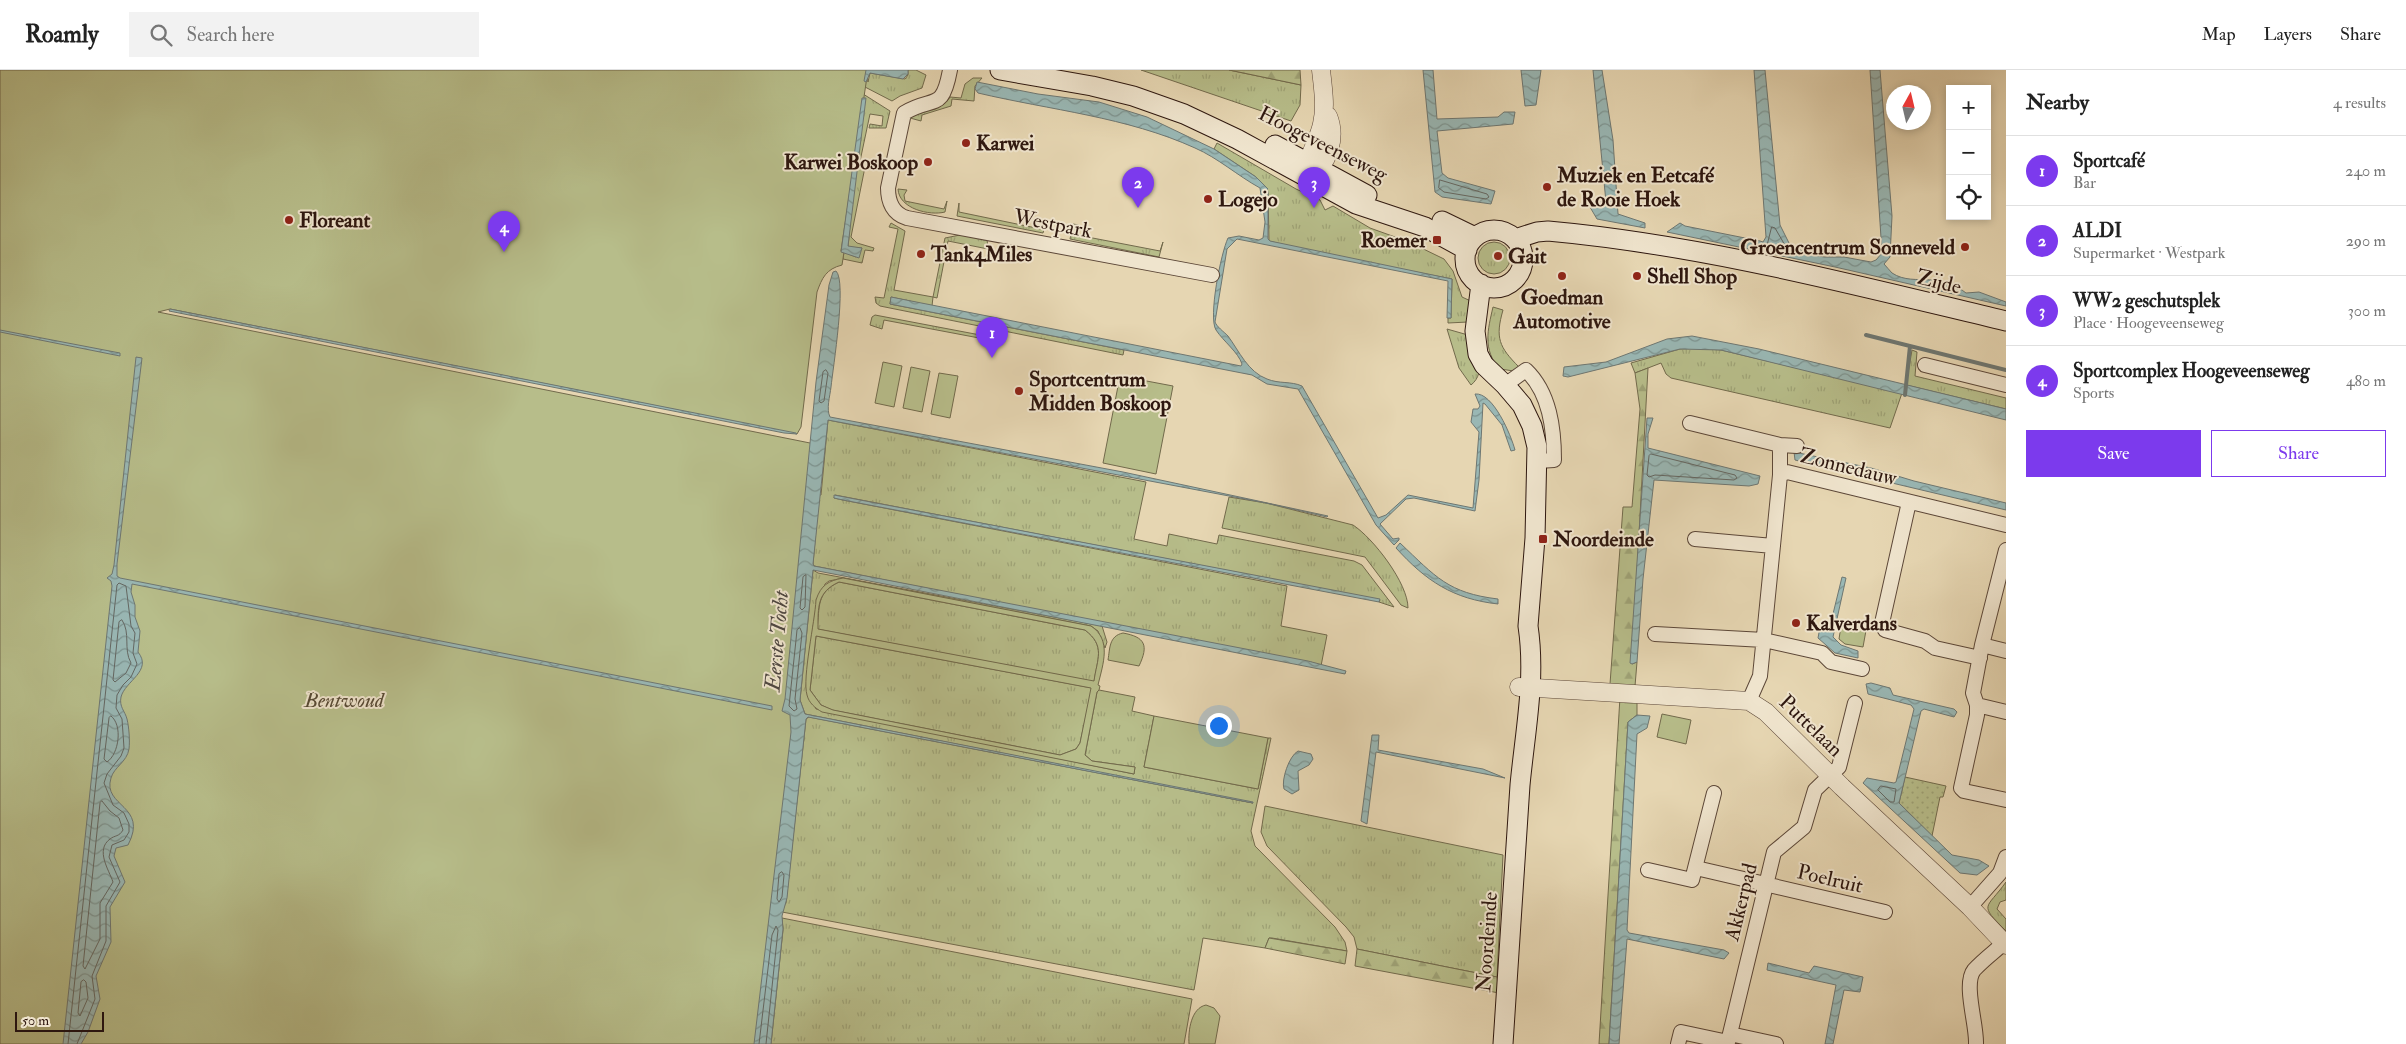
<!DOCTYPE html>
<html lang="en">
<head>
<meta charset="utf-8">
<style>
  :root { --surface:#fff; --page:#f2f2f2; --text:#222; --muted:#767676; --line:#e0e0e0; --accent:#7c3aed }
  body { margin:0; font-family:"IM FELL Double Pica",serif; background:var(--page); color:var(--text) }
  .controls { position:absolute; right:15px; top:15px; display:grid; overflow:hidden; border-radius:0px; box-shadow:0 2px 8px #0003 }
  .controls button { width:45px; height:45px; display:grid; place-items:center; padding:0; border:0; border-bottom:1px solid var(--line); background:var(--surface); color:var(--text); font:25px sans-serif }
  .compass { position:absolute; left:1886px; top:15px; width:45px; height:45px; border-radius:50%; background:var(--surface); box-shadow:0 2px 8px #0003; rotate:8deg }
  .scale { position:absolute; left:15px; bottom:12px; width:89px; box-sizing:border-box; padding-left:5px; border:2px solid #2e170f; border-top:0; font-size:14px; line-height:18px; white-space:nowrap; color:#2e170f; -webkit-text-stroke:4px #efe4cd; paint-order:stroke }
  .you { position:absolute; left:1218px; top:655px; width:18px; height:18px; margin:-12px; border:4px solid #fff; border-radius:50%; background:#1a73e8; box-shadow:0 0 0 8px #1a73e833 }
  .badge { display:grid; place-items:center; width:32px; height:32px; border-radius:50%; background:var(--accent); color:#fff; font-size:16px; font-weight:700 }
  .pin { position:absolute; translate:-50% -41px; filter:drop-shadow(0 1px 2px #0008) }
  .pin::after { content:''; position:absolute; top:26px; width:18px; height:15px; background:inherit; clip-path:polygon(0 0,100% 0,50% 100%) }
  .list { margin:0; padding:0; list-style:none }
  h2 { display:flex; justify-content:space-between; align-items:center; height:65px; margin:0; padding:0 20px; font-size:21px }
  h2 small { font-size:16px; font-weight:400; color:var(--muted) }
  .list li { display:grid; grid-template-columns:32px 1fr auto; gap:15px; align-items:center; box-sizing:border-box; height:70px; padding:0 20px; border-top:1px solid var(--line) }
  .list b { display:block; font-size:19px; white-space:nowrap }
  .list p { margin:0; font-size:16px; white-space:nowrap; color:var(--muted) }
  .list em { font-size:16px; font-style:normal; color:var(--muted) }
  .actions { display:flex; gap:10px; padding:15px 20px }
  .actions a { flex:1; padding:11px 0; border:1px solid var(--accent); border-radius:0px; text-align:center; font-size:18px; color:var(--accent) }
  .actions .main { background:var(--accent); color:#fff }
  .icon { flex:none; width:28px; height:28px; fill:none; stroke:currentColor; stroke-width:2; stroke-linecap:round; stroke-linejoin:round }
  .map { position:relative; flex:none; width:2006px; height:974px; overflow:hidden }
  header { display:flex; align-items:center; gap:30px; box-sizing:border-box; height:70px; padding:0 25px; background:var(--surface); border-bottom:1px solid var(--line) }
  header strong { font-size:24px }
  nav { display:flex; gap:28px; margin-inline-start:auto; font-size:18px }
  .search { width:350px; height:45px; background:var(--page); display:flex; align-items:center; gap:12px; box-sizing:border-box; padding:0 18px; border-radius:0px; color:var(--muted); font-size:19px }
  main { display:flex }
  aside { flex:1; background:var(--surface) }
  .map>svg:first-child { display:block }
</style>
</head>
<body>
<header>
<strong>Roamly</strong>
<div class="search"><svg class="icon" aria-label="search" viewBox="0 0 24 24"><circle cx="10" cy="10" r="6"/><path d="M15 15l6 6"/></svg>Search here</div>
<nav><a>Map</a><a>Layers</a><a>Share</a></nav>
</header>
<main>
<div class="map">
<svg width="2006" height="974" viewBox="0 0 2006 974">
  <defs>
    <pattern id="grass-tufts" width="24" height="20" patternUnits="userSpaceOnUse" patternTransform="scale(1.25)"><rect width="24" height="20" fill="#b7bd8a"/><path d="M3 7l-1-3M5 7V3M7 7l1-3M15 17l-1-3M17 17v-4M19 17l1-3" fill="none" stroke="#9ea276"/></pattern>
    <pattern id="forest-firs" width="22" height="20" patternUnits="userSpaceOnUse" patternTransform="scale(1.25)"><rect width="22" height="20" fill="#b7bd8a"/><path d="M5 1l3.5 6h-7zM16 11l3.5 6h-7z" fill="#9ea276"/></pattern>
    <pattern id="garden-dots" width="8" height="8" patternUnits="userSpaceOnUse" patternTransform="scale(1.25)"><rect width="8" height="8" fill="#b7bd8a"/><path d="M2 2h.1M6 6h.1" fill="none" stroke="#9ea276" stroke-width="1.8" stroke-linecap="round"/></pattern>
    <pattern id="water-waves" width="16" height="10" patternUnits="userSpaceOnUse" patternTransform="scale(1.25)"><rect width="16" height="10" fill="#99b7b4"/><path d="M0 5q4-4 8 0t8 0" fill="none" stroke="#7d9491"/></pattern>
  </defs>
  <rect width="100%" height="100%" fill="#e6d6b2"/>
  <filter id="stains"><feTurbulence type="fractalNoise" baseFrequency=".004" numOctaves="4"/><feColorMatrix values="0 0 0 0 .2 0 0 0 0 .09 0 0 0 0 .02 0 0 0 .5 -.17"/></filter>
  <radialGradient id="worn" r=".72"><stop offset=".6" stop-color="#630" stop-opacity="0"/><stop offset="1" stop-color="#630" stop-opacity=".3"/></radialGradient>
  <path fill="url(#grass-tufts)" stroke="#726a4c" d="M 866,0 L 868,12 L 870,3 L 905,9 L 908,5 L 908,0 L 916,0 L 926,5 L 922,18 L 900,26 L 892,31 L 865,17 Z
    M 1141,0 L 1229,0 L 1301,15 L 1300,35 L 1291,51 Z
    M 973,8 L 982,8 L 975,16 L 974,31 L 952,29 L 951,36 L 922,45 L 921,51 L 910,48 C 922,37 941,43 950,27 L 961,28 L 965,14 Z
    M 860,22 L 890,41 L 886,58 L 869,58 L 870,54 L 882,56 L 883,46 L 870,44 L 859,96 L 865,97 L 851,167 L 857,173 L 874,178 L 873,181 L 865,180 L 862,193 L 843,189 L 844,182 L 856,187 L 862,178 L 848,177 L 862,28 Z
    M 1217,73 L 1296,119 L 1320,130 L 1325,140 L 1333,136 L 1370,158 L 1409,172 L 1444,189 L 1453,201 L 1462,227 L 1475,233 L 1468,252 L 1448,253 L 1448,248 L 1451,248 L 1452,209 L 1312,182 L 1269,171 L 1268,122 L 1264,121 L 1256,107 L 1214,79 Z
    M 898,119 L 907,120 L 904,125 L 905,131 L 944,139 L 947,131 L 945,142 C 930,146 899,139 898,119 Z
    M 959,133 L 959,142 L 1041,159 L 1045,150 L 1046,152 L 1043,163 L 957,146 Z
    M 891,153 L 905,161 L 894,220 L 933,227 L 945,168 L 965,164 L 987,169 L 988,179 L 948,171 L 937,228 L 933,227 L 932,236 L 891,227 L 890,234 L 1124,280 L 1123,285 L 880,236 L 876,233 L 875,227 L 884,228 L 898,159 L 889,157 Z
    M 1073,154 L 1079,155 L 1077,165 L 1160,181 L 1163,172 L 1159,187 L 1070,169 Z
    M1478 188a16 16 0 1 1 32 0a16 16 0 1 1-32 0Z
    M 1493,237 L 1503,240 C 1495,268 1499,277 1519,297 L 1514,301 L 1500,299 C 1482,280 1488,259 1493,237 Z
    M 875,245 L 996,268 L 995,271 L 884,250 L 882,259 L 870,255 L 872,247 Z
    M 1447,259 L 1468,265 C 1474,283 1488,301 1471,315 L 1459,298 Z
    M 1694,278 L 1721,280 L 1902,323 L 1890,358 L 1671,308 L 1666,304 L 1661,293 L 1635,303 L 1631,293 L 1680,279 Z
    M 1912,280 L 1917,282 L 1915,306 L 2006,328 L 2006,339 L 1906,315 Z
    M 828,350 L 1146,412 L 1134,469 L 1167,476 L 1169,464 L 1217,474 L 1219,465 L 1354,491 L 1362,495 L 1394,537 L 1379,532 L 1380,530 L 835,425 L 834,428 L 843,430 L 1287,516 L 1281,556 L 1327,565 L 1321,596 L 814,496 L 813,494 L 819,425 L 821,425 Z
    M 1229,427 L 1266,433 L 1353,455 C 1373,468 1408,513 1408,538 L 1401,535 L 1365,487 L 1222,458 Z
    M 813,500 L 818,503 L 1102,556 L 1107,572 L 1105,578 L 1098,561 L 1091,556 L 843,508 L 829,511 L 825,514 L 815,545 L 806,617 L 816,639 L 1134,704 L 1135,697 L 1092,691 L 1085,685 L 1097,622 L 1099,620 L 1135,627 L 1132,641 L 1154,646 L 1144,697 L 1258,719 L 1268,668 L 1271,668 L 1251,761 L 1255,776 L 1335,857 L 1345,872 L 1347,881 L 1272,868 L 1269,868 L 1265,878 L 1203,868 L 1194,920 L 782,842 L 786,832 L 806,649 L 809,647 L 1253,733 L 805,644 L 800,630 Z
    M 839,512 L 1085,560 C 1106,576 1097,589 1094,612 L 817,559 C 820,536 816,523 839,512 Z
    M 816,566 L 1092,618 L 1080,673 L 1076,679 L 1060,685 L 832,640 L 821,635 L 810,620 Z
    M 1265,736 L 1503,785 L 1497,907 L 1357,879 L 1354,867 L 1346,857 L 1267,776 L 1261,762 Z
    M 2006,812 L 2006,830 L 2000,832 L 1997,839 L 2006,849 L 2006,861 C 1978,833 1986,840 2006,812 Z
    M 782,848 L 1192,929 L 1184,974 L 771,974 L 783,860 Z"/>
  <path fill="url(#forest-firs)" stroke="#726a4c" d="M 1229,0 L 1300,0 L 1301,15 Z
    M 1648,298 L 1632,594 L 1637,592 L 1635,616 L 1610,614 L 1623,437 L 1632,437 L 1640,339 L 1635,303 Z
    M 1620,627 L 1637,628 L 1637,645 L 1628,652 L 1609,974 L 1599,974 Z
    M 1269,868 L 1347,881 L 1345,894 L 1265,878 Z
    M 1357,879 L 1497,907 L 1499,923 L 1355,896 Z"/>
  <path fill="#b7bd8a" stroke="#726a4c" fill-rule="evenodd" d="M 0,0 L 868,0 L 841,181 L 844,182 L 842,195 C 826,199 822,208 817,222 L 801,357 L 797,364 L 170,239 L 158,242 L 815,374 L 793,651 L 758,974 L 0,974 Z
    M 883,292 L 902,296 L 894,337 L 875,333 Z
    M 911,297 L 930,301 L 922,342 L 903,338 Z
    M 939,303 L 958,306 L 950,348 L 931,344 Z
    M 1120,306 L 1173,316 L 1156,404 L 1103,393 Z
    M 843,508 L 1091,556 C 1112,570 1103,594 1098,615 L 1100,616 L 1099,620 L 1097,622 L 1085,685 L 1092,691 L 1135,697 L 1134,704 L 822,642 C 815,638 809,633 807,625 C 802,608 815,551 816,530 C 821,515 828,511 843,508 ZM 839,512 L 1085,560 C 1106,576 1097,589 1094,611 L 818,559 C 818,537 817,522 839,512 ZM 816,566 L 1091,618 L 1080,673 L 1076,679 L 1060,685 L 833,640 L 821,635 L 810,620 Z
    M 1842,550 L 1867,555 L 1863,577 L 1845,574 L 1839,569 Z
    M 1123,563 C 1145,567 1149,575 1139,596 L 1108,590 C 1110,578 1109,566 1123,563 Z
    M 1662,644 L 1691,650 L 1686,674 L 1657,667 Z
    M 1154,646 L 1268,668 L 1258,719 L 1144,697 Z
    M 1206,935 L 1214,938 L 1220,946 L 1215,974 L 1189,974 C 1188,961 1191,938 1206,935 Z"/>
  <path fill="url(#garden-dots)" stroke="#726a4c" d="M 1905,707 L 1946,716 L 1943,727 L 1940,727 L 1932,766 L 1899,733 Z"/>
  <path fill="url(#water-waves)" stroke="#6e7772" d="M 866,0 L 908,0 L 908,4 L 903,9 L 870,3 L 866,12 L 864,11 Z
    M 1423,0 L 1433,0 L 1437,49 L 1498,47 L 1504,42 L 1515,42 L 1513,54 L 1437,61 L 1442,103 L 1448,108 L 1495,121 L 1491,134 L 1442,127 L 1435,122 Z
    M 1521,0 L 1541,0 L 1536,35 L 1525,36 Z
    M 1593,0 L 1602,0 L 1613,70 L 1618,144 L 1645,153 L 1645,158 L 1597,149 L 1587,132 L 1606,132 Z
    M 1754,0 L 1765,0 L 1780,155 L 1790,175 L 1809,184 L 1824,187 L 1844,187 L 1871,192 L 1876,190 L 1882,183 L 1870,0 L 1880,0 L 1892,146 L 1890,187 L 1884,194 C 1887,197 1889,200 1892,203 C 1904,211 1917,209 1931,210 C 1944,211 1956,215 1966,223 L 1979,222 L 2006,232 L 2006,236 L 1835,197 L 1667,162 L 1680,153 L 1685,156 L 1760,171 L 1763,172 L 1766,167 Z
    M 977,12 L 1038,24 L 1099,32 L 1147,47 L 1214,79 L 1256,107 L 1268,119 L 1265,121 L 1268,121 L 1268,169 L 1270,171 L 1452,209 L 1451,248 L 1447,248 L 1448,211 L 1237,169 L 1227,179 L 1215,252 C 1217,257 1223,261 1228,266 C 1239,281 1248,302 1267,309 C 1279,314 1291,311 1302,316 L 1378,448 L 1386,445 L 1408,425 L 1473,438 L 1479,362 L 1471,352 L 1473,339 L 1478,339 L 1480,336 L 1475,324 C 1493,322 1511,365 1515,380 L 1511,381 L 1502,355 L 1485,334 L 1483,333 L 1479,410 L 1475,441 L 1414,428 L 1406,429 L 1380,454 L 1393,469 L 1399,468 L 1399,470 L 1394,475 L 1376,455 L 1298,319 L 1267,314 L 1252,305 L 890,234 L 891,227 L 1241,296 L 1242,294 C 1238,282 1224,272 1216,260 C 1208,247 1221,183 1228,168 L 1239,166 L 1259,170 L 1263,168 L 1265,152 L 1260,118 C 1238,106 1218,88 1195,78 C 1127,47 1050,40 978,23 L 975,19 Z
    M 862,28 L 866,28 L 848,176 L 862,178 L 859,188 L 841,182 Z
    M 836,201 C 847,211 833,298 831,317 C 830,326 826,339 830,347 L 1123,402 L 1328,446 L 1327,447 L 1266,433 L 828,350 L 813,494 L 814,496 L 1308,591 L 1346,601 L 1345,604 L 813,500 L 800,630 L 805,644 L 1253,732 L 1253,733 L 808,647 L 806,649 L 787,828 L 782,846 L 783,859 L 771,974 L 754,974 L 791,662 L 790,645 L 782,641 L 785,629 L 816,312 L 829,215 L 833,202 Z
    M 170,239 L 796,363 L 797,364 L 784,363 L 169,241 Z
    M 0,260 L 120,283 L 120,286 L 0,262 Z
    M 1692,266 L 1759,279 L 2006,339 L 2006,350 L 1721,280 L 1680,279 L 1568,307 L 1563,306 L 1564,297 L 1606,292 L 1667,269 Z
    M 136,287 L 142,288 L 117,494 L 117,506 L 120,508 L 772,636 L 772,640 L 132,514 L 131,522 L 135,535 L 135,547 L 140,561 L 138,582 C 153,601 125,611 121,627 C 119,637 125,641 127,649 C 129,657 130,671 129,679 C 127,692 114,697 111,708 C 102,737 149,735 128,775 L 116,778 L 114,786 L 125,812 L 110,837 L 111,872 L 96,906 L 100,929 L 88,962 L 81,974 L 63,974 L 112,516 L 111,511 L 107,508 L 112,504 L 114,495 Z
    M 1647,348 L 1653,348 L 1648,364 L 1648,378 L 1760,406 L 1758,414 L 1749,416 L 1654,410 L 1643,509 L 1637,592 L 1632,594 L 1630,593 Z
    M 1794,382 L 1871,398 L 1914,411 L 2006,433 L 2006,440 L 1795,390 Z
    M 834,425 L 1380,529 L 1379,532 L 843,430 L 834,428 Z
    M 1400,473 C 1436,507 1448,523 1498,529 L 1498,534 C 1453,529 1426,511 1396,478 Z
    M 1842,507 L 1846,508 L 1833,567 L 1841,575 L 1858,581 L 1858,588 L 1835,583 L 1818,568 L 1820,557 L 1832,548 Z
    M 1871,613 L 1890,618 L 1893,625 L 1954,639 L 1957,642 L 1954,647 L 1924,639 L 1921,641 L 1899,733 L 1952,785 L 1979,790 L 1989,796 L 1977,805 L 1960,803 L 1863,713 L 1867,708 L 1894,713 L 1896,712 L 1914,639 L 1911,635 L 1868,624 L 1866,614 Z
    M 1637,645 L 1650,646 L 1647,658 L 1637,664 L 1627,860 L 1629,863 L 1724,880 L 1729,883 L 1724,889 L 1627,869 L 1619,974 L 1609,974 L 1628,652 Z
    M 1372,665 L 1379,665 L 1378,680 L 1483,699 L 1505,708 L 1376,682 L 1367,754 L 1361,751 Z
    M 1298,681 L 1311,684 L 1313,689 L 1309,695 L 1298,701 L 1299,720 L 1292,724 L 1284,719 C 1281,710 1289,686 1298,681 Z
    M 1768,893 L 1809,903 L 1814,896 L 1863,907 L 1860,922 L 1844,920 L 1833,974 L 1825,974 L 1836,915 L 1767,900 Z"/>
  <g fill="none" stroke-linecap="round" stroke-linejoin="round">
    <path stroke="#646762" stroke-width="1" d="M 1440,110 L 1487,124 L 1489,127 L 1486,129 L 1444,122 L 1439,118 Z
      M 1772,157 L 1775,158 L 1786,177 L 1785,181 L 1767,177 Z
      M 826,300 L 828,303 L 824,331 L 821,333 L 819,331 L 823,302 Z
      M 1651,384 L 1735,405 L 1737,408 L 1734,410 L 1655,405 L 1649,407 L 1647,405 L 1649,386 Z
      M 806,505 L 805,537 L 802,540 L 800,538 L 803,507 Z
      M 122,550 C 131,563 123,579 131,593 L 126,603 L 115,612 L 113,610 L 119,552 Z
      M 800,558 L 802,563 L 795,629 L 797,639 L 794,641 L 789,636 L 796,570 L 797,560 Z
      M 111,646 C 123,655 119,684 107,692 L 104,689 L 109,648 Z
      M 1881,716 L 1896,719 L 1894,732 L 1890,732 L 1878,720 Z
      M 102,731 L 110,741 L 119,748 L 123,760 C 119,767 115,765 110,769 C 95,780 109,800 113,812 L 100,833 L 100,869 L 85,899 L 83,896 L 100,733 Z
      M 782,802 L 784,805 L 782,827 L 779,832 L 777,829 L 779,804 Z
      M 84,910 L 86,912 L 88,928 L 80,946 L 78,943 L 81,912 Z
      M 68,974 L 117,515 L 119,513 L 126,516 L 131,556 L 135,563 L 133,583 L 137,594 L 131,607 L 123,615 L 117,625 L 116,638 L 122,649 L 124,678 L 121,686 L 107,704 L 104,713 L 113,735 L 124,743 L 129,754 L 129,762 L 124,770 L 112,775 L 109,787 L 120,812 L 106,836 L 106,871 L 92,906 L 95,929 L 77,974
      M 759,974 L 772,865 L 776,856 L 778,860 L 766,974"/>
    <path stroke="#6e7772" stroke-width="4" d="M 1866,265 L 2006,300
      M 1905,325 L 1910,276"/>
    <g stroke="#5c4738" stroke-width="16">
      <path id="minor" d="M 950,0 C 942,43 934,25 904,43 L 888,118 C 888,132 893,144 907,148 L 1212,205
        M 1925,295 L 2006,315
        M 1505,315 L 1526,300 C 1550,323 1554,359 1554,390 L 1538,391
        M 1690,353 L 1780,375
        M 1780,405 L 1787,402 L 2006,455
        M 1909,432 L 1882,553 L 1885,560 L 1925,571 L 1935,578 L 1980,588
        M 1695,469 L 1773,476
        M 2006,480 L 1982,575 L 1973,623 L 1977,635 L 1977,645 L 1961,718 L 1964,721 L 2006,730
        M 1655,564 L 1764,570 L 1822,583 L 1831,592 L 1862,599
        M 1982,575 L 2006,581
        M 1749,631 L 1760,606 L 1780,405 L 1780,375 L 1797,376
        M 1977,635 L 2006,642
        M 1696,798 L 1885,842
        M 1648,800 L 1692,810 L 1714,723
        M 1970,837 L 2000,803 L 2006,787
        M 1730,964 L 1776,974
        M 1678,974 L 1681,962 L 1728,972 L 1774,782 L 1804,757 L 1815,720 L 1839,697 L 1855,633
        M 1976,974 C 1977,955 1963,914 1974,900 C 1983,890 1994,882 2004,873"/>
    </g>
    <g stroke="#5c4738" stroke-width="19">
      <path id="tertiary" d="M 1307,106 C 1306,87 1318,73 1322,54 C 1326,37 1323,18 1321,0
        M 1310,107 C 1328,94 1337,68 1328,46
        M 1519,617 L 1749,631 L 1766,642 L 1842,717 L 1970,837 L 2006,875"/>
    </g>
    <g stroke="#2e170f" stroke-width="21">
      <path id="secondary" d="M 1000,0 L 1092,16 L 1133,26 L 1184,44 L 1237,69 L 1356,134 L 1425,157 L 1467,180
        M 1275,75 L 1367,125
        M 1442,151 L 1475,167
        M1465 189a29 29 0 1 1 58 0a29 29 0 1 1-58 0Z
        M 1515,169 L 1537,162 L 1548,161 C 1703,175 1855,215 2006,251
        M 1481,214 L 1475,261 L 1478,284 L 1484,295 L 1505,315 L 1522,335 L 1532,356 L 1537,377 L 1535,468 L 1528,556 C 1536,609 1525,662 1520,715 C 1514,801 1509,888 1503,974"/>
    </g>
    <use href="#minor" stroke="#efe4cd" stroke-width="14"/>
    <use href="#tertiary" stroke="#efe4cd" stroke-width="18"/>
    <use href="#secondary" stroke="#efe4cd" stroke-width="19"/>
  </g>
  <g fill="#8f2418" stroke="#efe4cd" stroke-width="2">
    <circle cx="966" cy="73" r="5"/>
    <circle cx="928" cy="92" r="5"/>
    <circle cx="1547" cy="117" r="5"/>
    <circle cx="1208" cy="129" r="5"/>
    <circle cx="289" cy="150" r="5"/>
    <rect x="1432" y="165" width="10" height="10" rx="2.5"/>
    <circle cx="1965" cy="177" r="5"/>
    <circle cx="921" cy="184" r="5"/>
    <circle cx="1498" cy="186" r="5"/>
    <circle cx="1562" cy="206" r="5"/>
    <circle cx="1637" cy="206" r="5"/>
    <circle cx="1019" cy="321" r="5"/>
    <rect x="1538" y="464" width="10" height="10" rx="2.5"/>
    <circle cx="1796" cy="553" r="5"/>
  </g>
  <g text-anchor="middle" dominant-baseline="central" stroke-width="4" stroke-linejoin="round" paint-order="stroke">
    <g font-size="21" font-weight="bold" fill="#2e170f" stroke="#efe4cd" text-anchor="start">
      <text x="976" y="73">Karwei</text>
      <text x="918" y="92" text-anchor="end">Karwei Boskoop</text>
      <text x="1557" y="105">Muziek en Eetcafé<tspan x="1557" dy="24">de Rooie Hoek</tspan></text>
      <text x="1218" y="129">Logejo</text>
      <text x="299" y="150">Floreant</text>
      <text x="1427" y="170" text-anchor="end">Roemer</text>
      <text x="1955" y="177" text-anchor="end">Groencentrum Sonneveld</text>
      <text x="931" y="184">Tank4Miles</text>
      <text x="1508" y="186">Gait</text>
      <text x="1647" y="206">Shell Shop</text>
      <text x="1562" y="227" text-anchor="middle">Goedman<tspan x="1562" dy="24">Automotive</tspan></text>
      <text x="1029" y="309">Sportcentrum<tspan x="1029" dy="24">Midden Boskoop</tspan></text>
      <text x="1553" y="469">Noordeinde</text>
      <text x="1806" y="553">Kalverdans</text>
    </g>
    <g font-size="21" fill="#2e170f" stroke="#efe4cd">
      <text transform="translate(1323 74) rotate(27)">Hoogeveenseweg</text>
      <text transform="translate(1053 154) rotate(11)">Westpark</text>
      <text transform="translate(1939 212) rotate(14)">Zijde</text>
      <text transform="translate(1848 397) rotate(14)">Zonnedauw</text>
      <text transform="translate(1811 656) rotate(44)">Puttelaan</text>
      <text transform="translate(1830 809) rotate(13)">Poelruit</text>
      <text transform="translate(1741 832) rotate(-76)">Akkerpad</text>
      <text transform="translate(1487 872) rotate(-86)">Noordeinde</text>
    </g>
    <g font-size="21" font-style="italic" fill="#574934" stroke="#efe4cd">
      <text x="344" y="630">Bentwoud</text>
    </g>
    <g font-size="22" font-style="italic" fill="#4e4741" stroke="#efe4cd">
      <text transform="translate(777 571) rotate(-85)">Eerste Tocht</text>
    </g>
  </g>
  <rect width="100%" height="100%" filter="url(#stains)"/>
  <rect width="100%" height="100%" fill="url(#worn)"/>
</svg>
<div class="controls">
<button>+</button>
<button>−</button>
<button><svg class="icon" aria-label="locate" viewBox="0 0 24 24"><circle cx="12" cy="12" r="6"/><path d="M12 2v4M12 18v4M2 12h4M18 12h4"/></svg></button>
</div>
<svg class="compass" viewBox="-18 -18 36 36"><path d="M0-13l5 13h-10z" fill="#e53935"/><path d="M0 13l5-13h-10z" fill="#767676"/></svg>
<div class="scale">50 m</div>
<div class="you"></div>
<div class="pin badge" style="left:992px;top:288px">1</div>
<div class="pin badge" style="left:1138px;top:138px">2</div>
<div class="pin badge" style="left:1314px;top:138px">3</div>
<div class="pin badge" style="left:504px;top:182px">4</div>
</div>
<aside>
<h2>Nearby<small>4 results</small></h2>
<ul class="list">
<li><span class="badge">1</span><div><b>Sportcafé</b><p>Bar</p></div><em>240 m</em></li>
<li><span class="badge">2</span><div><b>ALDI</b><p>Supermarket · Westpark</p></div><em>290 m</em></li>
<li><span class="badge">3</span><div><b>WW2 geschutsplek</b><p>Place · Hoogeveenseweg</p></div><em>300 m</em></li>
<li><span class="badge">4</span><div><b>Sportcomplex Hoogeveenseweg</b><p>Sports</p></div><em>480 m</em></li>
</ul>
<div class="actions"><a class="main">Save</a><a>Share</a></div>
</aside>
</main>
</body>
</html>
